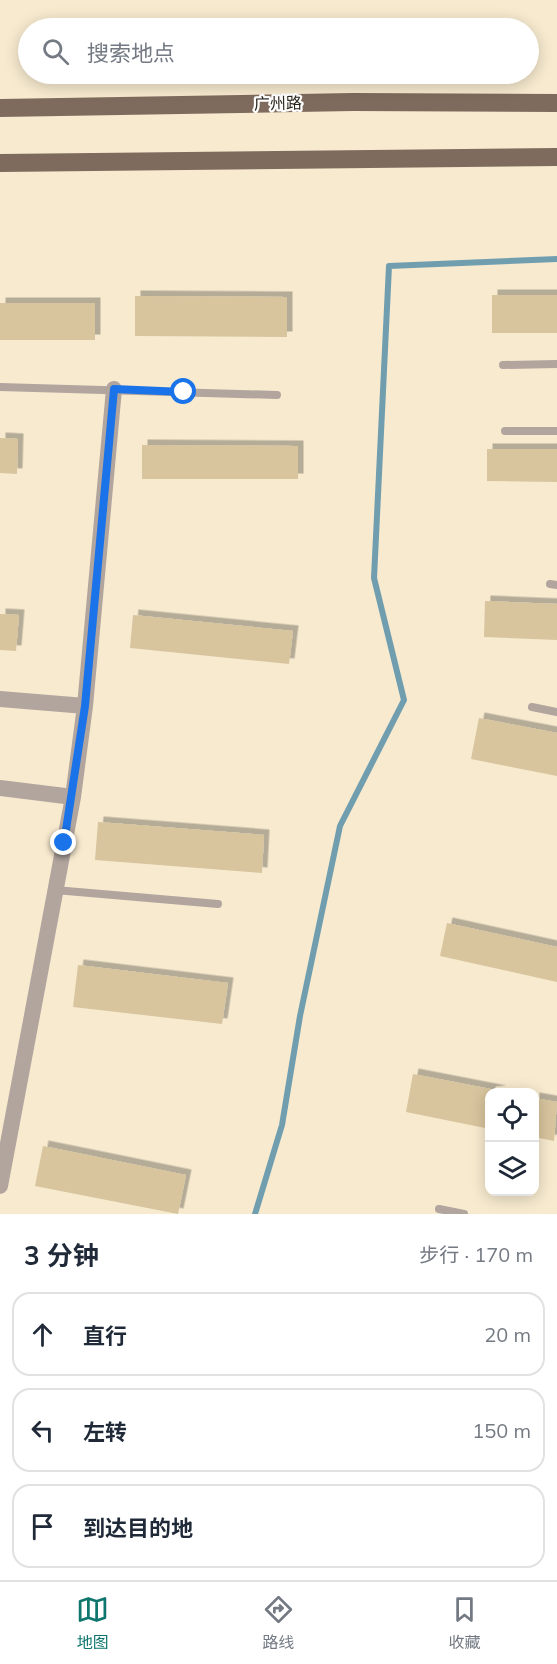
<!DOCTYPE html>
<html lang="zh">
<meta charset="utf-8">
<style>
body{margin:0;font-family:Mulish,"Noto Sans SC",sans-serif;background:#f6f6f7;color:#1f2937}
.controls{position:absolute;right:18px;bottom:18px;display:grid;overflow:hidden;border-radius:12px;box-shadow:0 3px 15px #0003}
.controls button{width:54px;height:54px;display:grid;place-items:center;padding:0;border:0;border-bottom:2px solid #e0e1e3;background:#fff;color:#1f2937;font:30px sans-serif}
.stop{position:absolute;width:18px;height:18px;margin:-14px;border:4px solid #1a73e8;border-radius:50%;background:#fff}
.stop.end{background:#1a73e8;border-color:#fff;box-shadow:0 2px 6px #0008}
.list{margin:0;padding:0;list-style:none}
h2{display:flex;justify-content:space-between;align-items:center;height:78px;margin:0;padding:0 24px;font-size:26px}
h2 small{font-size:20px;font-weight:400;color:#747a83}
.list li{display:grid;grid-template-columns:39px 1fr auto;gap:18px;align-items:center;box-sizing:border-box;height:84px;margin:0 12px 12px;padding:0 12px;border:2px solid #e0e1e3;border-radius:18px}
.list b{display:block;font-size:22px;white-space:nowrap}
.list em{font-size:20px;font-style:normal;color:#747a83}
.icon{flex:none;width:33px;height:33px;fill:none;stroke:currentColor;stroke-width:2;stroke-linecap:round;stroke-linejoin:round}
.map{position:relative;flex:none;width:557px;height:1214px;overflow:hidden}
.search{position:absolute;background:#fff;box-shadow:0 3px 15px #0003;left:18px;right:18px;top:18px;height:66px;display:flex;align-items:center;gap:15px;box-sizing:border-box;padding:0 21px;border-radius:33px;color:#747a83;font-size:22px}
.sheet{height:366px;background:#fff}
nav{display:flex;justify-content:space-around;align-items:center;box-sizing:border-box;height:84px;border-top:2px solid #e0e1e3;background:#fff;font-size:16px;color:#747a83}
nav a{display:grid;justify-items:center;gap:3px}
nav .on{color:#0f766e}
.map>svg:first-child{display:block}
.lines{fill:none;stroke-linecap:round;stroke-linejoin:round}
.stream{stroke:#709eaf;stroke-width:6}
.building{fill:#d8c59e;filter:url(#shadow)}
.lane{stroke:#b1a59e;stroke-width:8}
.street{stroke:#b1a59e;stroke-width:16}
.primary{stroke:#7f6b5e;stroke-width:18}
.route{stroke:#1a73e8;stroke-width:8}
.labels{text-anchor:middle;dominant-baseline:central;stroke-width:4.5;stroke-linejoin:round;paint-order:stroke}
.street-label{font-size:16px;fill:#2a251b;stroke:#fff}
</style>
<div class="map">
<svg width="557" height="1214" viewBox="0 0 557 1214">
<defs>
<filter id="shadow"><feDropShadow dx="5.5" dy="-5.5" stdDeviation="0" flood-color="#0004"/></filter>
</defs>
<rect width="100%" height="100%" fill="#f7eacf"/>
<g class="lines">
<path class="stream" d="M255,1214L282,1125L300,1016L340,826L404,700L374,578L389,266L557,259"/>
</g>
<path class="building" d="M492,295H557V333H492Z
M135,296L287,297V337L135,336Z
M0,303H95V340H0Z
M0,438L18,439L17,474L0,473Z
M142,445L298,446V479H142Z
M487,449H557V482L487,481Z
M485,601L557,604V640L484,637Z
M0,614L19,615L16,651L0,650Z
M133,615L293,631L289,664L130,648Z
M479,718L557,733V776L471,759Z
M98,822L264,835L262,873L95,860Z
M447,923L557,947V982L440,956Z
M78,965L228,983L222,1024L73,1007Z
M413,1074L501,1091L490,1092V1129L406,1112Z
M534,1098L557,1102L554,1141L534,1137Z
M43,1146L186,1175L178,1214L35,1186Z"/>
<g class="lines">
<path class="lane" d="M503,365L557,364
M0,387L277,395
M505,431H557
M550,584L557,585
M532,707L557,712
M55,890L218,904
M439,1209L464,1214"/>
<path class="street" d="M0,699L85,706
M0,788L73,797
M0,1186L73,797L85,706L114,389"/>
<path class="primary" d="M0,108L353,102L557,103
M0,163L557,157"/>
</g>
<g class="lines">
<path class="route" d="M64,843L85,706L114,389L184,392"/>
</g>
<g class="labels">
<g class="street-label">
<text transform="translate(278 103) rotate(-1)">广州路</text>
</g>
</g>
</svg>
<div class="controls">
<button><svg class="icon" aria-label="locate" viewBox="0 0 24 24"><circle cx="12" cy="12" r="6"/><path d="M12 2v4M12 18v4M2 12h4M18 12h4"/></svg></button>
<button><svg class="icon" aria-label="layers" viewBox="0 0 24 24"><path d="M12 4l9 5-9 5-9-5zM3 14l9 5 9-5"/></svg></button>
</div>
<div class="stop" style="left:184px;top:392px"></div>
<div class="stop end" style="left:64px;top:843px"></div>
<div class="search"><svg class="icon" aria-label="search" viewBox="0 0 24 24"><circle cx="10" cy="10" r="6"/><path d="M15 15l6 6"/></svg>搜索地点</div>
</div>
<section class="sheet">
<h2>3 分钟<small>步行 · 170 m</small></h2>
<ul class="list">
<li><svg class="icon" aria-label="ahead" viewBox="0 0 24 24"><path d="M12 20V5M6 11l6-6 6 6"/></svg><div><b>直行</b></div><em>20 m</em></li>
<li><svg class="icon" aria-label="left" viewBox="0 0 24 24"><path d="M17 20v-9H6M10 6l-5 5 5 5"/></svg><div><b>左转</b></div><em>150 m</em></li>
<li><svg class="icon" aria-label="arrive" viewBox="0 0 24 24"><path d="M6 21V4h12l-3 4 3 4H6"/></svg><div><b>到达目的地</b></div></li>
</ul>
</section>
<nav>
<a class="on"><svg class="icon" aria-label="map" viewBox="0 0 24 24"><path d="M3 6l6-2 6 2 6-2v14l-6 2-6-2-6 2zM9 4v14M15 6v14"/></svg>地图</a>
<a><svg class="icon" aria-label="directions" viewBox="0 0 24 24"><path d="M12 3l9 9-9 9-9-9zM9 14v-3h6M13 9l2 2-2 2"/></svg>路线</a>
<a><svg class="icon" aria-label="saved" viewBox="0 0 24 24"><path d="M7 4h10v16l-5-4-5 4z"/></svg>收藏</a>
</nav>
